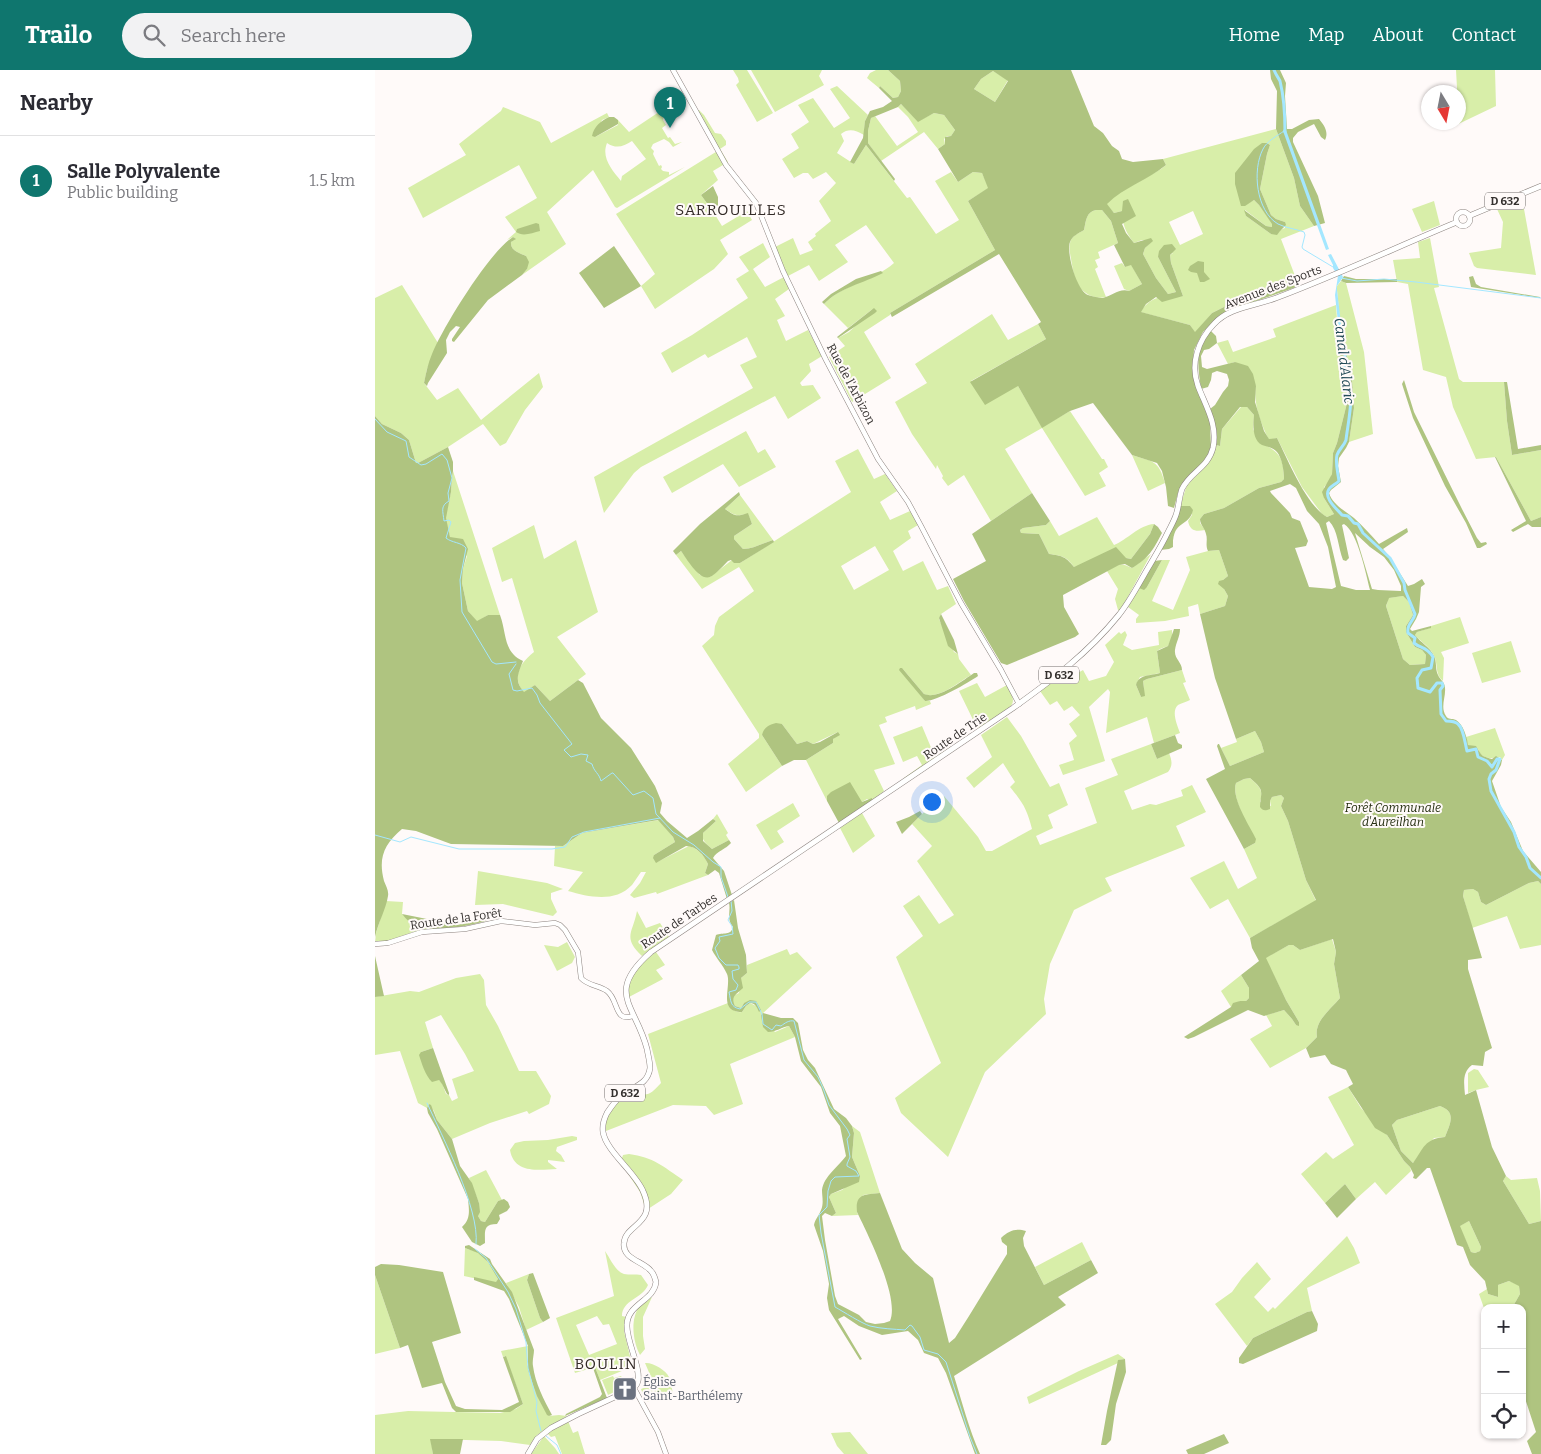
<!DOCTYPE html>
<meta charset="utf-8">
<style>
body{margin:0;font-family:Bitter,serif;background:#f2f2f3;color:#2b2b33}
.controls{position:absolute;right:15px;bottom:15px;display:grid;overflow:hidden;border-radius:10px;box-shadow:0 1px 4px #0004}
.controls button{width:45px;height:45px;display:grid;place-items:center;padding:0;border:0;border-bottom:1px solid #e1e1e2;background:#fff;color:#2b2b33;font:25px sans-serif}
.compass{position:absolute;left:1046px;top:15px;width:45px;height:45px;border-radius:50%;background:#fff;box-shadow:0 1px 4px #0004;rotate:170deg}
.you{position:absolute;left:556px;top:731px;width:18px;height:18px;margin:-12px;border:4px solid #fff;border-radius:50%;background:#1a73e8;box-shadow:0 0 0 8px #1a73e833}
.badge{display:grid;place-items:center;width:32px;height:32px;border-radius:50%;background:#0f766e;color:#fff;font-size:16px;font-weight:700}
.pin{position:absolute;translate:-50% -41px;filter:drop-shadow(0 1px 2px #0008)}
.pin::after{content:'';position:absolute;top:26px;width:18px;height:15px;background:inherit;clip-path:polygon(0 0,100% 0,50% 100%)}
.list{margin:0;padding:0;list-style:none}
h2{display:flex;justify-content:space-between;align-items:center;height:65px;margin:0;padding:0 20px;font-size:21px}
h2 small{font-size:16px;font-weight:400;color:#7c7c81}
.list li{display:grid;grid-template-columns:32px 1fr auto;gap:15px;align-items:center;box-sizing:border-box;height:90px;padding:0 20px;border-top:1px solid #e1e1e2}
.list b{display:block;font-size:19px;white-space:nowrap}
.list p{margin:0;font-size:16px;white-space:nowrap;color:#7c7c81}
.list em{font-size:16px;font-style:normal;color:#7c7c81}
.icon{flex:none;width:28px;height:28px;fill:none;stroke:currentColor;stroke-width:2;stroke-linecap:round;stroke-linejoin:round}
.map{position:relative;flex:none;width:1166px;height:1384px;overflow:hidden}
header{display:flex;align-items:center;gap:30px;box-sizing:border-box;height:70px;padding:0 25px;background:#0f766e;color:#fff}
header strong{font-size:24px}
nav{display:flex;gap:28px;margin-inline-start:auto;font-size:18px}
.search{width:350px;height:45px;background:#f2f2f3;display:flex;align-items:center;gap:12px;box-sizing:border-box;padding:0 18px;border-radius:28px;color:#7c7c81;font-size:19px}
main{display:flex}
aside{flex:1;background:#fff}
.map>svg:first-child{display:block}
.green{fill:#d8eea9;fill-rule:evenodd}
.forest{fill:#afc480;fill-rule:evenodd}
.water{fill:#a4e7ff}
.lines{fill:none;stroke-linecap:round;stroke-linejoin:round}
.stream{stroke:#a4e7ff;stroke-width:1}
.canal{stroke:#a4e7ff;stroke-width:3}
.secondary-casing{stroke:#8c837f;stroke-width:5.5}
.primary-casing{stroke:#8c837f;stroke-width:6}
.secondary{stroke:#fff;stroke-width:4.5}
.primary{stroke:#fff;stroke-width:5}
.labels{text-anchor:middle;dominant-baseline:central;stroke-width:4;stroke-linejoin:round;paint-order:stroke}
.shield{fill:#fffaf9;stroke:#716d6b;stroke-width:1}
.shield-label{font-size:11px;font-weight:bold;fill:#34302e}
.street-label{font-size:12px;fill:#34302e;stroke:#fffaf9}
.park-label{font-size:12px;font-style:italic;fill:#252e10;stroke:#fffaf9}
.worship-label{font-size:12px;fill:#5b616d;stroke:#fffaf9;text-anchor:start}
.water-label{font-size:14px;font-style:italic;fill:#234b58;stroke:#fffaf9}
.quarter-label{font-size:15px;letter-spacing:1px;fill:#322a27;stroke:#fffaf9}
</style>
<header>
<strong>Trailo</strong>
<div class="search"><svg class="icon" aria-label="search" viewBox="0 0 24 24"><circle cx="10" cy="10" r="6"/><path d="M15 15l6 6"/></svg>Search here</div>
<nav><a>Home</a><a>Map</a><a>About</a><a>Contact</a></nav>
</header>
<main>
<aside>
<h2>Nearby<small></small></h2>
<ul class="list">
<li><span class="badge">1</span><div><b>Salle Polyvalente</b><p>Public building</p></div><em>1.5 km</em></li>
</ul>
</aside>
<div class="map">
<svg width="1166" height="1384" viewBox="0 0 1166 1384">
<rect width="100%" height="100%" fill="#fffaf9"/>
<path class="green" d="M358,0H372L398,43L382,52L361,15L364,12L363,8Z
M376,0H447L444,6L449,15L400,42Z
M501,0H513L525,11L526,21L523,27L518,28L505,16L504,18L492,8L495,3Z
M1081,0H1120L1121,36L1075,58L1071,55V53L1084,52V22H1081L1082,18Z
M618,1L633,10L620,32L599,19L606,9Z
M462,16L493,45L490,51L489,65C480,60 474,58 466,64L469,71L462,83L479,94L491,75L532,128L535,127L561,164L584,150L560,111L576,102L583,112L598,102L607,103L614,118L593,131L620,180L515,243V245L489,262L516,308L477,332L454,287L470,276L463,268L474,262L499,238L473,258L449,234C468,214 499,211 519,193L491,155L460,175L473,192L444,211L434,195L413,206L400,177L418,168L425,185L438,180L433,172L441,166L440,164L456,151L444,131L461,113L451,102L438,109L433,103H428L419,108L407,89L424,78L416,64L434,52L423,35L438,28L459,58L475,48L455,19Z
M296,34L299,39L289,45L288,50L291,55L287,58L293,68L295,67L300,74L307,72L298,77L294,72L289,69L278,74L276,78L279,81L278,84L284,96L286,95L287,97L286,99L288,101L294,102V105L310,97L242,138L240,137L218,100L172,142L191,174L147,205L152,199L151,186C145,183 135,181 136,172L140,169L138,167L132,170L141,162L130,147L162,128L144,95L48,148L33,118L91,85L84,74L126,41L128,37L165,52L176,73L232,43L234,47L227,50L220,67L243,55V50L254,62ZM257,71L271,89L247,106L246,111C237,100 226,88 232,73C241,79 248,77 257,71Z
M526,34L543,51L559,43L569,45L580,60L576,66H572L569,69L570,74L563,79L549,62L506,91L493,73V61L496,48L500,46L522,76L543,62L533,47L523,37Z
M324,40L329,45L340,63L346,64L351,71V75L345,79L353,92L338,101L343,110L326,125L339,143L347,156L372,141L377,150L345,170L353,184L339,199L280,239L266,216L280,204L241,144L344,80L322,41Z
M901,59L919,108L925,136L939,156L906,169L922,211L869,232L849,237L837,243L820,263L815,255L765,242C778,224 788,227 808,226L796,193L795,185L798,183L783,187L801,222L793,224L781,208L768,184L770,178L777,171L767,170L759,173C751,163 747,154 747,141L739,143L731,134L742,124L786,99L791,95L788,89ZM892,73L895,75L892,84L885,119L896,145L901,149L910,152V158L896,164L871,146L870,140L891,156L897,157L898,154L884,135L879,130L873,133ZM818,141L828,164L805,175L794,152Z
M1147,128L1161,205L1102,198L1099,196L1094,183L1126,178L1128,152L1122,139Z
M1059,131L1065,155L1047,162L1037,139Z
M721,140H727L736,151L743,173L723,182L725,188L720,190L723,197L720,199L731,227C727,228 725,228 720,227C701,222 699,206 696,189C695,184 694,178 695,173C696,166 704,163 709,160C711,151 711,142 721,140Z
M1055,168L1064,217L1059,218L1084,309L1088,312H1129L1132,351L1137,385L1166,380V447L1156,451L1121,387L1101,389L1078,337L1071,307L1048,300L1033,214L1022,212L1018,190L1045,188L1043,172Z
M388,173L395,187L378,199L390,217L409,207L414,219L400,229L410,246L402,250L411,271L433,260L447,286L434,294L436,301L425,313L427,316L438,315L446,328L413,349L400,326L266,397L259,403L229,443L219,407L378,318L365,295L382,287L372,267L333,288L330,284L297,303L286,283L317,265L373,228L361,209L374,201L364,187Z
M747,193L750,197L756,194L767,214L754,221L749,219L739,196Z
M966,211L971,213L989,282L998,364L974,372L979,338L977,310L972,298V287L966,261L962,220V216Z
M27,215L63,273L52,299L49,313L62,330L83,318L106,350L164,303L168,317L150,340L131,373L125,376L108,354L73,377L43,393H41L34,370L26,363L7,354L0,346V228Z
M961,235L962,249L960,251L964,290L972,314V333L962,373L958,383L957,404L954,412L949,417V428L959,444L952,447L947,444L927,417L902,368L894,370C886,354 878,334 881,316L860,292L853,294L842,273L853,270L858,282L901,267L898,259Z
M617,244L633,270L663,254L671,269L596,311L643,316L667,357L695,341L727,389H729L733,397L724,403L731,416L710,426L667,358L630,379L657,423L616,451L589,405L573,416L567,408L568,406L562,395L561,399L537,364L520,332L552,313L540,294Z
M866,337H872L879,345L878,359L884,372C903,381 909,386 909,409L906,412L884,418L849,438L829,444L825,449V453L830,460C821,462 815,461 813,451L817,445L815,436H805L812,415L832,395L837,386L841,375L845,376L847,359Z
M371,361L383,383L390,379L401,397L364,417L348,394L297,423L288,407Z
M483,379L499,409L510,404L522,421L505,432L515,450L535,441L543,455L533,461L536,468L518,481L528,501L548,491L562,520L573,516L581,534L566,544L564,549L579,582L583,584L584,589L596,605C584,612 563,630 549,624L527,598L550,631H555L556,634L541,640L540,636L510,647L512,652L504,655L520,694L499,700L509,721L497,731L492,729L487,732L452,726V731L431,690L458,673V669L463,662L438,674L432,671L422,674L407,654L387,665L407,696L371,722L353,694L384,668V664L327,576L339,565L340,556L344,547L379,521L364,497L327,519L301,485L306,481L325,505L335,507L357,490L365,493L476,422L460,391ZM500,476L514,500L479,520L466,496Z
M757,385C778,392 783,389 790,413L773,421Z
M78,401L125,545H113L102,552L93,541L87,513L88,499L92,486L75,467L70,448L76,422L77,407Z
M365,425L398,470C388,473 378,479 368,479L359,469V466L377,454L373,444C360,446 361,446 350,439Z
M722,447L739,475C752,470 764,455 779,454L775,464L756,489L751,488L699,497C691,486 687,486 674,484L664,464L646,463L645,460L648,458L671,455L675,451L684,466Z
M159,455L169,489L201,470L223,542L182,567L211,604L175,631L160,615L149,623C136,607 145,593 159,582L137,508L127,512L117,478Z
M844,480L853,506L848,510L849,519L853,526L850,536L825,544L823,534L813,537L814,546L790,551L761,553V549L764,545L753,537L764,518L772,517L787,490H795L777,531L798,540L815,500L811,487L833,481Z
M776,484L749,534L744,541L743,540L740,529L743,519L732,501C744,494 744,492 757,498Z
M1028,526L1034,532L1038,545L1031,556V562L1040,577L1047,580L1051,585L1050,594L1035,595L1028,589L1011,536L1012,534L1013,528Z
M1085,547L1094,573L1066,582L1069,588L1068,611C1060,604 1063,597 1060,588C1057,578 1047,573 1040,565L1042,562L1055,558L1056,556Z
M797,560V568L793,576L785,579L782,581L785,603L765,607L761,615L766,627L769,620L768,611L772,609L807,600L811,612L808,613L815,630C812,632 806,633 803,635C796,641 802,655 805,663L779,673L772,647L731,663L735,622L733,619L714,637L730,691L688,705L684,695L699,690L694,673L702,666L694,654L705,645L697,636L689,641L682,631L675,635L665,621L696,598L701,604L708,600L714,611L731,606L739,592L730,575L744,562L746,564L750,561L752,565L748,575L757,580L784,575L783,562Z
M1136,571L1146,602L1107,613L1097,583Z
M602,613L610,627L632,615C636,624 642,631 634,638L603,660L584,621Z
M632,647L646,666L675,717L684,713L693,735L673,745L678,758L661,766L665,775L722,753L710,718L743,705L736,689L776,674L782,689L794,683C797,691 798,695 793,702L749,721L757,740L775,734L781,735L808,726L806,720L817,715L831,742L801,756L810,776L730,808L737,821L699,840L675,894L669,929L671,944L610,1002L573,1087L526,1043L520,1028L566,993L521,887L548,866L528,836L544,825L564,854L579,845L542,791L557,776L537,754L547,744L569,726L603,767L611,781H617L657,759C652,739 648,733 635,717L640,712L628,693L599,718L591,708L617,687L606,665Z
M547,656L560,687L575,677L576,679L530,710L529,708L547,695L542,686L528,692L518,667Z
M1120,658L1130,685L1127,690L1125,687C1115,689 1106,689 1103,679L1093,675L1091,667Z
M880,661L886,672L889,682L855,696L846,678L862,672L861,669Z
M875,708C884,716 889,720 885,732L896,736L895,731L897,727L906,725L909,728L906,736L913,751L931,810L941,831L875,868L853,829L835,839L815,808L849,791L863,819L882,808L869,779L880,773C874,758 856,727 861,713L869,709Z
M418,733L425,746L402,761L409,772L396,780L381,755Z
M487,743L500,766L478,783L465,758Z
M342,744L353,763L351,765L354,770L337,779C332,774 326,771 328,763L341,751L338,749Z
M284,750L298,767L300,772L279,785L282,792L314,776C323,779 329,785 333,794L330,803L333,805L282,824L281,822L259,828L255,825L265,813L271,802H266C263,806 260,811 257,815C240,833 214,827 193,821L208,802L179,796L180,776H188L207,763Z
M103,801L172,813L188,819L176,823V829L182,842L178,846L128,834L100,835Z
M1163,811L1166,814V875L1145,879L1132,846L1097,858L1088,826L1089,820L1098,819L1103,822L1106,832L1111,835L1154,813Z
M11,831L28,832L27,844L43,857L66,858L38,862L18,870L0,873L1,863Z
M262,841L271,858L285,853L294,867L267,886C247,867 258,863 262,841Z
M957,869L961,882L959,894L965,928C956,939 939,951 942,967L931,978L895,998L875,969L897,956L891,945L909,940L917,949L921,955L924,952L911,930L890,888L914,875H918L925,880Z
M192,872L200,887L197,893L182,901L169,875L183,877Z
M412,879L415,885L422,882L437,898L386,945L400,962L414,956L420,967L355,994L368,1034L339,1045L331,1036L298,1035L231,1061C228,1043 244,1029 258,1021C272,1028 276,1024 286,1013L273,964L353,933C356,938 360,943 367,942L371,936L375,933L381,936V931L369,933L366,938L360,936L357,931L358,926L364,923L366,908L372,903V895Z
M281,882L290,895L281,900L288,909L254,927C250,908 267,892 281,882Z
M105,904L109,910L111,935L123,956L144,1001H161L176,1026L174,1034L154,1044L152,1041L115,1053L77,1069L62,1050L59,1041L54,1034L52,1038L43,1033L25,981L0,985V927L35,921L44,922L81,908ZM66,945L90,984L99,1001L77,1009L83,1028L77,1031L74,1025L71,1024L67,1013L64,1010L46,982L58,978L50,952Z
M866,905L874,918V928L871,931H865L856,937L846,921Z
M1099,999L1103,1000L1114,1017L1101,1020L1093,1023V1003Z
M973,1017L986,1038L1012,1065L1029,1091L1035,1097L1036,1101L1011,1125L1000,1112L981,1129L970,1114L950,1133L926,1104L951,1082L958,1089L979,1075L953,1027Z
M1065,1036C1082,1042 1075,1054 1070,1067L1059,1068L1038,1093L1026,1081L1017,1055L1022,1050Z
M477,1056L485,1062L505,1123L488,1125L482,1142L483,1145L457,1146L461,1143L454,1127L456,1124L467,1120L485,1106L477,1087L479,1063Z
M197,1066L202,1067V1070L182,1077L181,1081L186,1085L190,1092L173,1090V1092L182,1099C164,1100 139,1104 135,1080L140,1073L149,1071L173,1070Z
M254,1084C278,1087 289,1097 308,1110L296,1124L273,1139L269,1134L265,1122L248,1096L247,1088L248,1085Z
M111,1100L127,1130L123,1131L110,1152L106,1151L103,1146L104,1133L94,1108Z
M1131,1106L1136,1110L1162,1108L1165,1121L1166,1151L1154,1154L1128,1111Z
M1094,1151L1106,1177L1105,1181L1100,1183L1096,1182L1084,1156Z
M972,1166L979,1178L985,1193L932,1218L937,1241L932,1242L878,1268L872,1276L840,1234L857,1222L867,1208L882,1192L896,1209L879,1227L893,1242L898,1237L900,1239Z
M707,1172L716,1190L669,1215L660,1197Z
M90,1178C94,1180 98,1180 102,1182C111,1188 119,1199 123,1209L121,1213L89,1206Z
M230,1181C235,1188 240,1201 249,1204C254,1205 261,1204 266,1205L273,1215C267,1229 247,1230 247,1246L251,1247L249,1261L257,1295L254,1298L225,1310L220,1297L200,1303L181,1248L239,1226ZM222,1246L228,1255L234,1254L242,1274L214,1285L201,1255Z
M154,1204L152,1210L165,1248L168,1252L151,1260L144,1237L131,1213Z
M0,1205L25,1278L0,1284Z
M1134,1211L1144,1215L1145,1224L1137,1238H1110V1241L1104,1224L1112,1219L1113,1224L1123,1227V1215Z
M277,1227L268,1247V1266L270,1279L265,1285C258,1272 255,1250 264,1237C266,1233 272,1230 277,1227Z
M153,1276L152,1294L174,1346L184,1345L192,1346L162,1365L155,1375L126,1371L56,1369L58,1384H0V1345L33,1341L125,1343L141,1339L148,1334L130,1286L128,1287L126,1281Z
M743,1284L750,1289L744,1290L743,1293L654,1334L652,1327L704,1301Z
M270,1293C277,1292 291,1300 294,1307C296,1312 297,1319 298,1324L271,1332L266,1319L279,1314Z
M238,1306L239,1308L246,1306L252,1316L233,1325L227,1310Z
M193,1351L198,1363L203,1361L210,1384H187L180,1366L176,1367L172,1363Z
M475,1362L493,1384H469L462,1376L456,1363Z
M169,1366L180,1378L184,1384H156Z"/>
<path class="forest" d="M513,0H696L719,56L728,63L737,76L744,81L747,89L758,92L788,89L791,95C773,110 749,117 732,134L739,143L747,141L748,131L753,129L761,146L747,154L751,163L759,173L776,168L778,171L770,178L768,184L781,208L793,224L801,222L783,187L784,181L789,175L797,174L801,179L795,185L796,193L808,226L787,232L781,227L771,234L766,242L815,255L820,262L837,243L849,237L869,232L922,211L924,216L853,241L841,249L828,262L819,280L818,295L835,353L836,377L833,386L803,423L799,438L793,436L791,417L787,401L782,393L757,385L718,333L695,341L667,358L643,316L610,335L595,312L671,269L663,254L666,252L624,184L517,247L515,243L620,180L593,131L613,118L607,103L598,102L583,112L563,79L570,74V67L576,66L580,60L569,45L559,43L543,52L526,34L523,37L496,48L493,61V73L520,109L519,111L491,75L479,94L475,92L488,68L490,51L495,41L508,37L517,31L504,18L505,16L518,28L523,27L526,21L525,11ZM618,1L633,11L620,32L599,19L606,9ZM721,140H727L736,151L743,173L739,175L750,197L756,195L767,214L754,221C744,218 737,226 728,228C724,228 717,226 713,225C702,221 691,183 695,172C697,166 704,163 709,160C711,151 711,142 721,140Z
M895,0H905L911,13L910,26L912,59H917L934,50L944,49C949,55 954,62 950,70L946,67L939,54L923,62L918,68V72L943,126L950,153L939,156L925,136L919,108L901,59L902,21L896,9Z
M234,47H239L243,50V54L220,67L217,66C219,56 226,51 234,47Z
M887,73H892L895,75L892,84L885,119L896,145L901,149L910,152L911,155L905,161L902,165L896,164L871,146L869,140L891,156L897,157V154L884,135L879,130L870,136H866L860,114V103L879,79Z
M338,116L343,127V141L339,143L326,125Z
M161,153L164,154L165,161C157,163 148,167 141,162L142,159Z
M138,167L141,169L136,172C135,181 145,183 151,186L154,192L152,199L147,205L113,230L79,272L77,271V269L85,257L81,256L75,262L71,270L72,283L53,313L52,316L49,313C51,303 53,293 57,284C68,257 115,181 138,167Z
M239,176L266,216L229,238L204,203Z
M823,191L829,192V202L835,209L829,212H825L822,203L816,202L813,200L815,196Z
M506,201L508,203C489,213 464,218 449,234L447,232L456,224L481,209Z
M969,206L981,209H1022V212L971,213L966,211Z
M1098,206L1101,214L1106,217L1165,227V228L1096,217L1094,207Z
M499,238L502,241L500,243L463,268L462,267Z
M962,249L965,270H968L972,287V298L977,310L979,338L974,372L971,378L964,388L963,396L966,412L956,420L954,423C958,435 970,441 979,448C988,456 996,465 1004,474L1032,458L1033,462L1008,479L1014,486L1033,516L1039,514L1047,509L1050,514L1046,517L1044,542L1041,549L1035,559L1037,561L1056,556V558L1042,562L1040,565C1046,573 1055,577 1059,586C1062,592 1060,599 1063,605C1065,610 1070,612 1070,618C1071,627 1065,637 1071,646C1073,650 1077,648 1081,650C1088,654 1092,667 1093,675L1101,676C1107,686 1106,686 1117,689L1121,686L1127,690L1126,695L1117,711L1126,737L1136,752L1148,781L1166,802V814L1163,811L1154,813L1111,835L1106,832L1103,822L1098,819L1089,820L1088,826L1107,888L1093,890V899L1117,978L1110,982L1108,996L1097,995C1087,1002 1089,1014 1090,1025L1101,1020L1117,1077L1131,1106L1128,1111L1154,1154L1166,1151V1384H1157L1152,1371L1161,1362L1147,1319V1238H1137L1145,1224L1144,1216L1134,1211L1123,1215V1227L1113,1224L1110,1211L1095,1195L1088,1177L1082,1175L1055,1098H1052L1041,1109L1038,1108L1039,1105L1035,1097L1029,1091L1012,1065L1000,1058L973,1017L978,1014L971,1000L956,994L950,985L935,988L931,978L942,967C939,951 956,939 965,928L959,894L961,882L958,869L925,880L918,875H914L891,888L911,930L924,952V956L921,955L917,949L909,940L889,946L873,940L819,967L813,969L809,967L856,937L858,933L865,931H871L874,928V918L866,905L884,891L877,878L875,868L941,830L931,810L913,751L906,736L909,728L906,725L897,727L895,731V739C890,741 888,741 885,737C886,720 890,721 875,708L869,709L861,713C856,728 874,755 881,769L880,773L869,779L831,709L850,699L842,676L843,674H844L855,696L889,682L886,672L880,661L861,669L840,608L825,544L850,536L853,526L849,519L843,514L844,511L848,510L853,506L844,480L833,481C830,475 833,470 831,464C830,458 825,455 825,449L829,444L849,438L884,418L906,412L909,409C909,401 907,388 902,382C898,377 892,377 887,375C877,370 878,354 879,345L872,337H865L847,359L845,376L841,375L840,358L835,339L840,335L848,322L853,316L854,310L852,304L842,301L837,303L836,310L833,317L826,319C823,298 819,277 836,261L841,266L842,273L834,279L829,280L826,286L827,297L832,299L860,292L873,296L878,304L881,316L880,332L889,361L894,369L902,368C913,390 931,435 952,447L959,444L949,428L947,422L957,404L958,383L962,373L972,333V314L964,290L960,251ZM915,414L921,418L932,441L944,454L953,477L961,517L957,519L934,517L920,478L931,476L933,471L925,451L917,448L915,443L896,423L895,421ZM954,451C963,460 963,477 968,490L971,491L974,488L967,455L969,454C983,463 991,504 995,520H981L966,516L951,453ZM980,463L995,477L1009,487L1019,500L1026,516V521L1003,520L997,519ZM1028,526L1034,532L1038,545L1031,556V562L1040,577L1047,580L1051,585L1050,594L1035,595L1028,589L1011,536L1014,528ZM1065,1036C1082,1042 1075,1054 1070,1067C1049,1069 1049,1078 1038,1093L1026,1081L1017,1055L1022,1050ZM1094,1151L1106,1177L1105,1181L1100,1183L1096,1182L1085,1156Z
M1029,310L1039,342L1087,439L1102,468L1106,473L1111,472L1112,474L1105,478H1102L1091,453L1070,416L1038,348L1027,314Z
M1129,312H1132L1143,379L1166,375V380L1137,385L1132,351Z
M0,346L7,354L26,363L34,370L41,393H43L73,377L78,392V401L77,407L76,422L71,448L75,467L88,469L93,479L88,499L87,513L93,541L102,551L113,545H125C132,564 128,582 148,591C143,604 139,611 149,622L160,615L175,631L203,610L208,613L226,648L256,678L280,716L287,733L285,743L292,751L312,768L323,761L338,749L341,751L328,763V771L337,779L354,770L356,773C351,779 342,781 338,788L349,801L357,825L352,829L344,803L340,800L333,805L330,803L333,794C329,785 321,776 311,776L281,793L278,788L279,785L300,772L298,767L283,750L207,763L188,776L76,774L41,761L27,759C9,774 3,788 9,811C11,816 14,821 13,826C11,839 3,853 0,867Z
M1120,387H1121L1156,451L1166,447V457H1157L1153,454L1138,462L1136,460L1151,451Z
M364,422L365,425L350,439C360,446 361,447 373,443L377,454L359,466V469L368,479C378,479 388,473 398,470L399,472L365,493H359L356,490L353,491C348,496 341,504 335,507C324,511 312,489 306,481L301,485L298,481L325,454Z
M657,423L675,451L671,455L648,458L645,460L646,463L664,464L674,484C687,486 690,486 699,497L741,477L751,488L756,489L775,464L779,454L783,457L787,463C778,480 774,488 757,498L750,494L744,495L688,525L689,537L704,564L700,567L632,595L626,593L589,531L578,509L611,491L597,464Z
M805,436H815L818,440C814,458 797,449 798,477L794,479L785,480Z
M787,490L772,517L769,520L764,518L779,491Z
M566,544L579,570L583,584L573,576L564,548Z
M799,559H805C805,567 801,572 800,580C799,589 807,592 807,600L772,609L768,611L770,626L766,627L761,615C764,604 775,606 785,603L782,581L793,576Z
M525,598H527L549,624C563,630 587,611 599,603H602L603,606C593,613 560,632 550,631L524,600Z
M401,653L407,654L422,674L432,671L438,674L445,672L463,662L465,665L458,669V673L431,690H419L407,696L387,665C389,657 394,655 401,653Z
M800,665L803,673L807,675V678L782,689L776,674Z
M475,712L487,732L497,728V731L464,753L452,731V726L456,722Z
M545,741L547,744L527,764L521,752L534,747Z
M359,830L363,858L371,885L372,903L366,908L368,918C362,924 355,926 360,936L366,938L369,933L375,930L381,931L386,940L384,942C382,937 380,933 375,933L371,936L367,942C342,942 357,916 352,904C348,895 341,888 337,880L341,865C348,862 356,866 358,857C351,849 356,841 354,833Z
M27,844L82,855L87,854L88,852L112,849V850L108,852C91,856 59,863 42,856C36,854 31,849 27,844Z
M0,886L9,926L0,927Z
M388,943L406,948H418L423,953L428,980L433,990L440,998L459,1039L471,1048L477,1056L479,1063L477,1087L485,1106L484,1112L456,1124L454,1127L461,1143L457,1146L450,1143L447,1146L450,1170L460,1226L463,1234L484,1245L491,1252L500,1254L509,1253L515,1251C525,1228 493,1165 482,1142C480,1123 490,1125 505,1123L527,1179L540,1193L558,1208L574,1273L580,1268L594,1246L632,1184V1176L627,1172L626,1168C634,1161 640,1158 651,1161L648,1168L649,1176L669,1215L716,1190L723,1203L683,1227L691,1235L579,1306C587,1332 594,1359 605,1384H600L571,1303L563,1288L549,1283L543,1270L533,1261L507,1265L484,1256L469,1246L463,1249L487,1289L485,1290L454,1240L452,1228L454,1214L448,1181L439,1155C440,1149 444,1146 446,1140C449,1133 447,1127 447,1120C449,1106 463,1097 471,1086L465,1056L455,1043L446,1017L426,991L420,967L414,956C407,957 401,962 393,962L388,957L386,945Z
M58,978L74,1023V1025L72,1024L67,1014L64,1010L57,1012C50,1005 47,994 44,985L46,982Z
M54,1034L56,1035L62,1050L77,1069L85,1096L97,1113L104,1133L105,1142L103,1146L106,1151L110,1152L123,1131L129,1129L133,1132L135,1137L132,1141L124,1145L125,1149L122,1154C108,1154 110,1161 110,1173L105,1176L97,1172L87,1157C96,1149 94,1140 93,1129L62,1059L53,1043L52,1038Z
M970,1114L981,1129L962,1148L950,1133Z
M94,1175L115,1189L117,1194L137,1222L159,1280C159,1285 157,1291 158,1296C160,1313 169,1330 177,1345L174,1346L172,1345L162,1326L153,1300V1276L134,1229L129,1221L99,1210V1207L121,1212L123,1209L113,1192L103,1183L90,1178V1176Z
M6,1194L24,1195L68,1202L86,1263L57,1272L70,1312L81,1336L90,1339L127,1340L144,1332L128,1287L131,1286L148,1334L135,1342H81L77,1338L67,1313L47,1318L33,1275L25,1278L0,1205V1197Z
M158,1203L175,1248L168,1252L165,1248L152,1210L154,1204Z
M937,1241L943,1254L942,1261L868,1294L864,1293V1288L878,1268L932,1242Z
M750,1289L751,1302L741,1334L736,1370L731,1375H726L732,1341L743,1290Z
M220,1297L232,1328L190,1346L191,1344L225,1327L227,1324L218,1298Z
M849,1364L854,1373L829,1384H813L811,1380Z
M55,1369H88L85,1384H58Z"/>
<path class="water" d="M909,59L911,60L954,179L951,180L908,61Z
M956,184L968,207L962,216V220L968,270L965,271L960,225L963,206L958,198V195L953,185Z"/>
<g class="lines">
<path class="stream" d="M909,61C902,66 892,71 888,79C877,100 881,141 903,154C911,158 921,159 929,162L930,165L927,177L928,179L958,197
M966,208L982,211L1009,209L1041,212L1166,228
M0,349L12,362L31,371L34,387L46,395L51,394L67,384L72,390L77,408L73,423L74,431C65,436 68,441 69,451L74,450L76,452L71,468C77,473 86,472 91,478L85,510L87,542L117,592L121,594L141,592
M141,594L134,604L138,620L142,621L157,618L162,625L165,633L197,674L189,680L196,687L206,684L213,685L211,691L217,694C219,702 224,703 226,711L237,703H238L258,725L269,721L278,728L281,744L298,762L319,775L338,792L346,797V807L353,827
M0,765L25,772L36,767L84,779H177L190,777L197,767L209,762L285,748
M356,830L357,841L353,850L357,856L358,864L344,867L345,871L340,878L344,888L351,895H363L364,897V899L357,901L358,909L363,915L361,920L354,922C356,931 355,937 365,939L374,932H381L387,944L388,954L397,960L401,955L406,956C410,953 414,950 419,951L429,990L443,1007L448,1018L454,1035L472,1059L475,1065L472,1069L475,1087L472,1094V1096L481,1101L484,1106L460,1107L456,1111L453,1121L452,1137L444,1145L446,1163L460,1237C469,1242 486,1253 495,1256C507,1259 519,1259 530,1260L535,1255L537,1256L545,1267L549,1280L563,1284L571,1292L595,1367L602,1384
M52,1033C67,1066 105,1139 101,1174
M100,1179L111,1188L133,1222L141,1239L151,1272L153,1298L162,1332L161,1341L166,1361
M171,1366L182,1375L186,1384"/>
<path class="canal" d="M899,0C901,5 903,7 905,11C909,27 910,46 910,62
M966,268L970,285L969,300C982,317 973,351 971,370C969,376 964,379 962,385C960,393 963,403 964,411C961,414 956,416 954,419C948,428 962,439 967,445L973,446L979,453L983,454L988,463L1015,488L1029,513L1030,520L1040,544C1039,551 1031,554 1033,563L1040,568L1039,573C1046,579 1051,576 1058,587L1056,598L1047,600L1042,608L1043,618L1055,622L1062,613H1067L1068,616L1065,620L1066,644L1071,651C1075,651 1080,651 1083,654C1089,659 1090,674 1092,681L1101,679L1103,687L1112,691L1117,697L1122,689H1125L1121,700L1116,704L1114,709L1116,721L1139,762L1144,777L1151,787L1155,798L1166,808"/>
<defs>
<path id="secondary" d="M298,0L351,95L381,133L408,201L451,290L503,389L533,432L546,456L586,533L626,600L644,634
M0,874L13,873L47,862L90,859L126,851L160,855L180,853L185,855L190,860L203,882L206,908C213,916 224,915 232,921C244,930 239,953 258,946
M259,1318L283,1362L291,1384"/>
<path id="primary" d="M1081 149a7 7 0 1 1 14 0a7 7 0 1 1-14 0Z
M1094,146L1166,116
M153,1384L162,1369L176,1358L203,1344L255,1320C259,1318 262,1316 263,1311C266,1298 251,1270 252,1255C252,1234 279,1231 281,1212C280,1208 279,1204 276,1201C268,1191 247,1189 249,1173C250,1154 283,1154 268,1121C260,1102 231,1081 228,1062C227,1055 229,1049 232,1043C236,1037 240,1031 246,1026C257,1017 273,1015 275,998C275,992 273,985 272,979C261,935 229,923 276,882L638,638C676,611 713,583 743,546C753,534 761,519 769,505C777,491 786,477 793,462C796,456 799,451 801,445C804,437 804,427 807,419C815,402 833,398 838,378C843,355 831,337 823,316C815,294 823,270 839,254C854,237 880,236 901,228C962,205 1022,177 1082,152"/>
</defs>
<use href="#secondary" class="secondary-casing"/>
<use href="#primary" class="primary-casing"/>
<use href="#secondary" class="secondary"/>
<use href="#primary" class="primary"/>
</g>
<defs>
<symbol id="church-square" viewBox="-11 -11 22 22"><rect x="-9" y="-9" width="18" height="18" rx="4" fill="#6b7280" stroke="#fffaf9"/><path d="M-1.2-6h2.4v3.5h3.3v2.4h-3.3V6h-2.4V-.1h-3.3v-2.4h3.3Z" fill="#fff"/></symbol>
</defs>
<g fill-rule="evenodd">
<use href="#church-square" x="236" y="1305" width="28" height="28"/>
</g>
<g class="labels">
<g class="shield">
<rect x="1110" y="122.5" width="40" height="17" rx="4"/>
<rect x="664" y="596.5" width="40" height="17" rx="4"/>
<rect x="230" y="1014.5" width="40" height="17" rx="4"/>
</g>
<g class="shield-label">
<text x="1130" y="131">D 632</text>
<text x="684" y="605">D 632</text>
<text x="250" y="1023">D 632</text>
</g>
<g class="street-label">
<text transform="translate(898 217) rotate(-21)">Avenue des Sports</text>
<text transform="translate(476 314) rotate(62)">Rue de l'Arbizon</text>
<text transform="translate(580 666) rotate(-34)">Route de Trie</text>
<text transform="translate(81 849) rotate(-8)">Route de la Forêt</text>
<text transform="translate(304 851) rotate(-34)">Route de Tarbes</text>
</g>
<g class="park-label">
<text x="1018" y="738">Forêt Communale<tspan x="1018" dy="14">d'Aureilhan</tspan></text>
</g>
<g class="worship-label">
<text x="268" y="1312">Église<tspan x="268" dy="14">Saint-Barthélemy</tspan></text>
</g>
<g class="water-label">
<text transform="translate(969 291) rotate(83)">Canal d'Alaric</text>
</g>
<g class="quarter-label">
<text x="356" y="140">SARROUILLES</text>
<text x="231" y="1294">BOULIN</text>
</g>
</g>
</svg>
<div class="controls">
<button>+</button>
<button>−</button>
<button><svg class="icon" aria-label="locate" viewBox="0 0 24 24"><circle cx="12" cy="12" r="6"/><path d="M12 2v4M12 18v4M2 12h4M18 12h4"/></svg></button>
</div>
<svg class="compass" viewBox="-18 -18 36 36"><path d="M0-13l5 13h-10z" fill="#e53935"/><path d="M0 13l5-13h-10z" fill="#7c7c81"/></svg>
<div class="you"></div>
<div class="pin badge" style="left:295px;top:58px">1</div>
</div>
</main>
